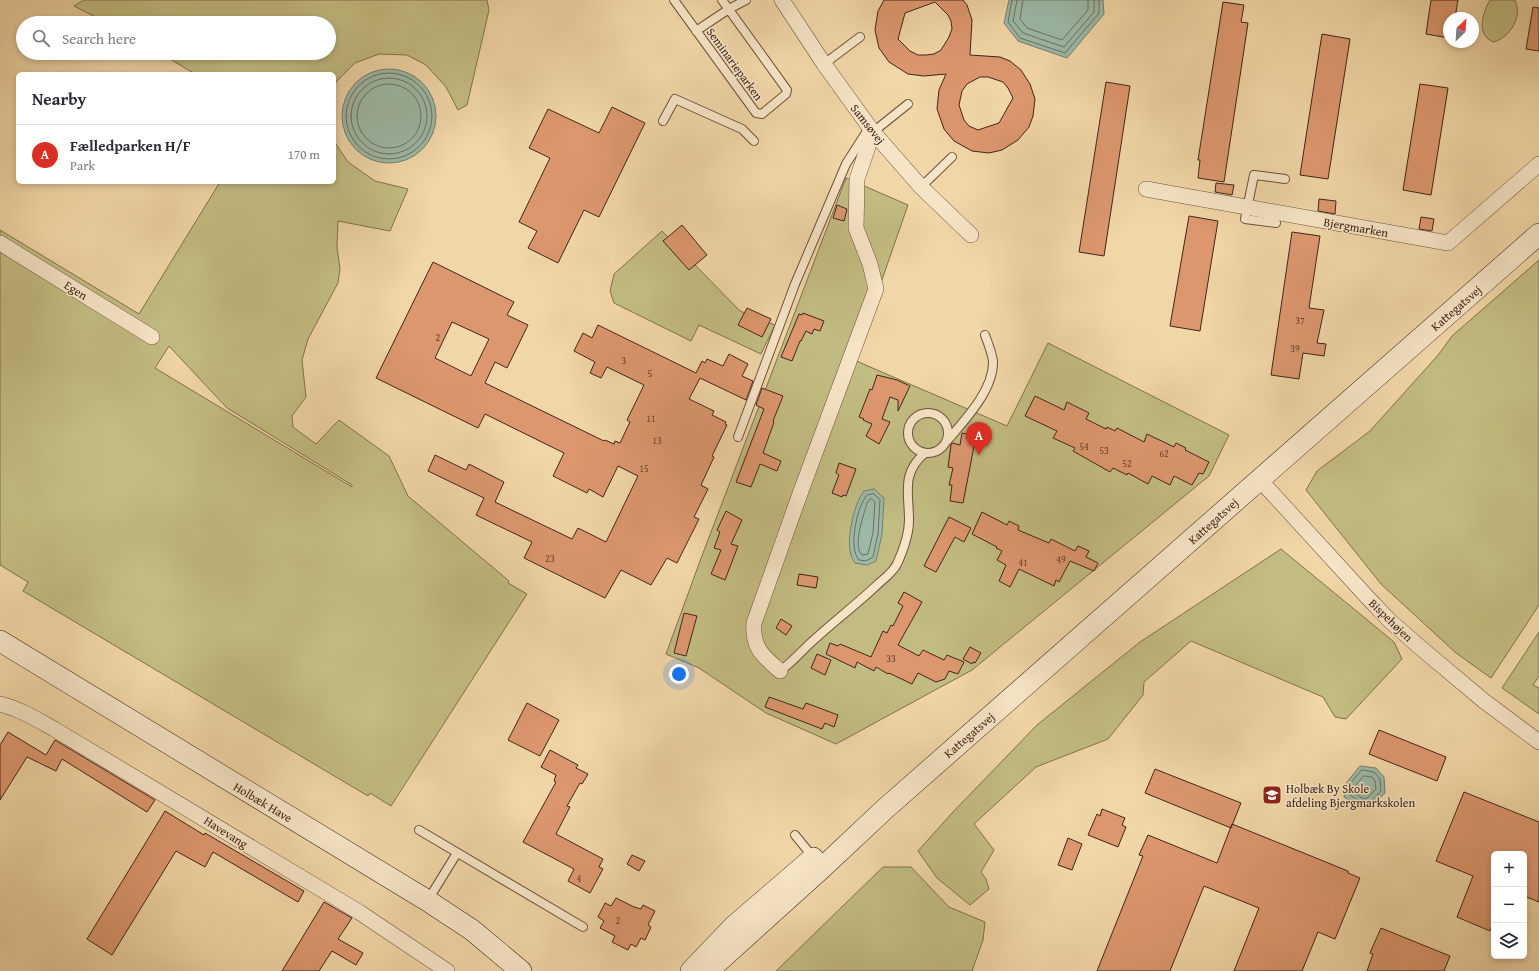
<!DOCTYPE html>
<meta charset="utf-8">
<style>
body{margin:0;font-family:"Gentium Book Plus",serif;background:#f2f2f3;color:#2b2b33}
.controls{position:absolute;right:12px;bottom:12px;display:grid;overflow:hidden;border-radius:6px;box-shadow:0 2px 6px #0003}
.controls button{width:36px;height:36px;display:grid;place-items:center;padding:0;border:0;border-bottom:1px solid #e1e1e2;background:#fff;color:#2b2b33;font:20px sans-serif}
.compass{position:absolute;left:1443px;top:12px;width:36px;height:36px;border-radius:50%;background:#fff;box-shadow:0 2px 6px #0003;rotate:25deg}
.you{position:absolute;left:679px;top:674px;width:14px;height:14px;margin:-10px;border:3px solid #fff;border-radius:50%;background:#1a73e8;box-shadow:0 0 0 6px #1a73e833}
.badge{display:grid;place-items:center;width:26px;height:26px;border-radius:50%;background:#d93025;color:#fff;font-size:13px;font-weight:700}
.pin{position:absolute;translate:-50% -33px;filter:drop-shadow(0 1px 2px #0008)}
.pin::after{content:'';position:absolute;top:21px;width:14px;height:12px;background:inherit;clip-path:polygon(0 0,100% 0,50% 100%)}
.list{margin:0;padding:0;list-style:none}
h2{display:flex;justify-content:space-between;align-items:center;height:52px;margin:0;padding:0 16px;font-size:17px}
h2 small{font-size:13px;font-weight:400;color:#7c7c81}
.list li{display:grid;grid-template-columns:26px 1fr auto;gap:12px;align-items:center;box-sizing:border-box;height:60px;padding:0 16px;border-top:1px solid #e1e1e2}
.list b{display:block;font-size:15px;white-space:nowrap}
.list p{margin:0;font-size:13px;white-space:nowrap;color:#7c7c81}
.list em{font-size:13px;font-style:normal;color:#7c7c81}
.icon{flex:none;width:22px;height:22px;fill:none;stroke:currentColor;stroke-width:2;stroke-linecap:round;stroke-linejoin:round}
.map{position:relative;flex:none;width:1539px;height:971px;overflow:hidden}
.search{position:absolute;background:#fff;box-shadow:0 2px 6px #0003;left:16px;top:16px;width:320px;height:44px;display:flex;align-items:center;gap:10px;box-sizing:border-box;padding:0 14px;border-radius:22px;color:#7c7c81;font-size:15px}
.panel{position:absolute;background:#fff;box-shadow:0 2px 6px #0003;left:16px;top:72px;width:320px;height:112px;border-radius:6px}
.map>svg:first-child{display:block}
.green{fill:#c2bc82;stroke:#82704d;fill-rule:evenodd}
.water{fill:#9bb9a6;stroke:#777e6d}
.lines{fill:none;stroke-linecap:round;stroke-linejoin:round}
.shore{stroke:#6e6f5f;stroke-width:1}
.building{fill:#dd976f;stroke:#422518;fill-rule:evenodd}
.lane-casing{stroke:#6e513c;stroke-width:10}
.street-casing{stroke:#6e513c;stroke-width:16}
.secondary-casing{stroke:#422518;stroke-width:22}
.lane{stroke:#f6e4c6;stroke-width:8}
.street{stroke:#f6e4c6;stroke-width:15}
.secondary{stroke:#f6e4c6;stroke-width:21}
.labels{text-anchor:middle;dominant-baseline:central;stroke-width:3;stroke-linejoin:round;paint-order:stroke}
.number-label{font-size:10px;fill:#69422e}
.street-label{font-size:12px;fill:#422518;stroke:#f6e4c6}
.poi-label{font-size:12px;fill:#422518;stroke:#f6e4c6;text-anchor:start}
</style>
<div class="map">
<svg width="1539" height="971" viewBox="0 0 1539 971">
<rect width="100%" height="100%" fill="#f1d6a7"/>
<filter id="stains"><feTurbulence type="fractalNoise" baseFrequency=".005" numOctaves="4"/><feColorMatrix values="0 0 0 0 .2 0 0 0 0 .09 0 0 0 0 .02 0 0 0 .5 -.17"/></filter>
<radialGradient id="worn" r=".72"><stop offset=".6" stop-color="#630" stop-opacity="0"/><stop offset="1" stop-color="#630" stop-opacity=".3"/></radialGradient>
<path class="green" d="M84,0H487L489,10L467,105L458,110L446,87L426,65L407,55L379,54L355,63L336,82L334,88V74H195L160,53H329V23H107L74,6Z
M1490,0H1515C1523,17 1510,37 1494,42C1475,36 1483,12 1490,0Z
M334,141L348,162L375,181L408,189L390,231L338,221L337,247L340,269L338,283L308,339L302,360L306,397L292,416L293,427L316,444L339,420L389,456L408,496L509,581L508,583L527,594L391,806L370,793L368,796L23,591L28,582L0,565V230L139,314L220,182H334ZM169,346L227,408L352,485V487L155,368Z
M846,178L908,205L854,360L1007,426L1048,343L1229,435L1209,476L972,670L836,744L766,713L699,668L666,654L700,561Z
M662,231L740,311L775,325L761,354L699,325L691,341L614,303L610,291L614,274Z
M1539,260V605L1491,678L1456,653L1381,584L1306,490L1317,471L1370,431L1439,354L1452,336Z
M1281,549L1394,642L1402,659L1346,719L1335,717L1323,697L1191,641L1144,682L1143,695L1108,739L1036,767L974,824L994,850L981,872L986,879L989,889L970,905L937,878L918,851L952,813L1037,725L1140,642Z
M1539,632V676L1533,685L1539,688V714L1502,688Z
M883,867H911L949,907L985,922L983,940L972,971H776Z"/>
<path class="water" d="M1009,0H1103L1104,14L1067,58L1018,41L1004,23Z
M342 116a47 47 0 1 1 94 0a47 47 0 1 1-94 0Z
M874,489L884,498L882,534L876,561L867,565L855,563C854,561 851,558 851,555C846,538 854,504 864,491Z
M1360,766L1376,768L1384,777L1385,793L1371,806L1360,808L1344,797L1347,782Z"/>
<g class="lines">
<path class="shore" d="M1012,0L1008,22L1020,38L1065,53L1099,13V0
M1017,0L1013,21L1023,33L1064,47L1094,12V0
M1023,0L1020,19L1027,28L1062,40L1088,10V0
M346 116a43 43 0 1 1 86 0a43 43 0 1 1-86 0Z
M351 116a38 38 0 1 1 76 0a38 38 0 1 1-76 0Z
M357 116a32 32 0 1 1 64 0a32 32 0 1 1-64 0Z
M874,494L880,500L878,534L873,557L866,561L859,560C848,548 857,506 867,495Z
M872,499L875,502L873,533L868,554L862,555C852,545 864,515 867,503L869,500Z
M1362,770L1374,772L1380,779L1381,791L1370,803L1362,804L1349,794L1351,783Z
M1364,776L1372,777L1375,781L1376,789L1367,798L1363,799L1354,792L1355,786Z"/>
</g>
<path class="building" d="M884,0H963L967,5L972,20L970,55L1000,57L1010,61L1021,70L1030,84L1035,99L1033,116L1029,127L1018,140L1002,150L989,153L972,151L954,141L944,129L937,109L939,90L946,74L924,76L908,74L889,62L879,48L875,30L878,11ZM935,2L948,15L951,21L952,29L949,37L941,50L934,54L926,55H918L910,51L898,39L905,13ZM980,77H988L1003,82L1008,88L1013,98L999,123L978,130L969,126L964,120L959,105L962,91L967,84Z
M1431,0H1458L1455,18H1449V38L1426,34Z
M1223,2L1244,5L1241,22L1248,23L1224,182L1198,178L1200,160H1198Z
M1533,7L1539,8V51L1526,49Z
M1322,34L1350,39L1328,179L1300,175Z
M1106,82L1130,86L1104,256L1079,252Z
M1420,84L1448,88L1431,195L1403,190Z
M612,107L645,123L599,217L584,210L558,263L528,248L537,231L519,222L550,158L529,148L548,109L599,133Z
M1216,183L1234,185L1232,195L1215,192Z
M1319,199L1336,201L1335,214L1318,211Z
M837,205L847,209L844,221L833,218Z
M1189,216L1218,221L1200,331L1170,326Z
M1421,217L1434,219L1432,231L1419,229Z
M682,225L707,255L689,270L663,241Z
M1292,232L1320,236L1309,308L1324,310L1317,343L1326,344L1324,356L1303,353L1299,379L1271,375Z
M433,262L514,302L507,315L528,325L507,368L495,362L485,383L604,441L605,440L614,444L615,441L620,443L630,422L627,420L644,385L607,367L601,378L590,373L595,362L574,351L583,333L592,338L598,325L696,373L702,361L705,363L707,359L723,366L729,354L748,364L742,376L753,381L746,400L700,378L689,399L714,411L712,415L726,422L725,424L727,425L712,456L714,457L701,485L708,489L694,517L699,519L677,563L667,558L651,585L621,570L605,598L524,558L532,542L476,515L484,498L428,471L435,455L466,470L469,464L504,482L495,502L572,539L578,528L606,542L638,476L618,466L603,497L589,489L587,493L553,476L564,453L485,414L478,428L376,378ZM452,322L489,339L471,376L435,358Z
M747,308L771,319L762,337L738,325Z
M803,313L824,321L820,331L814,329L812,334L806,331L801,341H800L792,361L781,357L799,314L802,315Z
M877,375L897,380L910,386L898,411V400L890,397L882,419L890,422L879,444L866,436L872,424L863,420L864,419L859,417L870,389L872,390Z
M762,388L783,396L773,421L774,422L763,453L781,461L777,471L760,464L751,487L736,482L764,409L756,405Z
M1035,396L1064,410L1067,402L1089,413L1086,419L1106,429L1107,427L1115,431L1117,428L1144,442L1147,434L1174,447L1176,443L1186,448L1185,450L1209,462L1203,474L1199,473L1192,485L1174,476L1170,485L1152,476L1148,484L1128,473L1127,475L1113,468L1110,472L1073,451L1075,448L1053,438L1057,431L1025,416Z
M962,433L976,436L963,503L950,501L952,485H949L953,468L948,467L951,445L952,443L960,445Z
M839,463L856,469L846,496L843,495L842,497L832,493L839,475L836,473Z
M726,511L742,520L731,544L738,546L725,580L711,574L721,550L714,548L720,532L717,530Z
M982,512L1007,525L1009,521L1019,526L1018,530L1049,543L1051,539L1075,551L1078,546L1089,551L1086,557L1098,563L1094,571L1070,561L1059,582L1056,580L1054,586L1019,569L1010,587L999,581L1006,565L997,560L1002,551L996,548L997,547L972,534Z
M949,517L971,528L964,542L955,537L936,572L924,566Z
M799,574L818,577L816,588L797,585Z
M904,592L922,602L898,645L919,656L923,650L944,660L947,655L964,662L958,674L949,671L945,679L936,682L918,673L912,684L889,673L888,674L876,667L874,671L857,662L855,668L826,654L830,643L838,646L840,644L871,657L883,631L887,633L891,625L893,626L903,606L898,603Z
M684,613L697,616L686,656L674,653Z
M781,619L792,626L786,635L776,628Z
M970,647L981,653L975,663L973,662L972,664L963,659Z
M817,654L831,660L825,675L811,668Z
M769,697L803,709L806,703L838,715L834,727L825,723L822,729L765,707Z
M527,703L559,720L540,756L508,740Z
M1379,730L1446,757L1437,781L1369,754Z
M8,732L46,755L55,740L155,800L147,812L62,759L56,771L27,757L0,800V745Z
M550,750L578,765L576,768L588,774L582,784L580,783L567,806L570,807L556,834L603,859L599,867L603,869L590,893L568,881L574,869L523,842L556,782L554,781L556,775L541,767Z
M1155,769L1241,803L1231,828L1145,793Z
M1464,792L1539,822V902L1524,896V854H1494V919L1490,931L1457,917L1473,876L1436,861Z
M1102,809L1125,818L1122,825L1126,827L1118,847L1088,835L1097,814L1100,816Z
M165,811L204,835L205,833L304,891L298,902L213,852L205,867L176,851L112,955L87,939Z
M1232,824L1348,871V873L1360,878L1335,939L1318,932L1302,971H1234L1259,908L1204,886L1170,971H1097L1143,856L1139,855L1148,835L1217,863Z
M1068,838L1082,844L1072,870L1058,865Z
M632,855L645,861L639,871L627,864Z
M616,898L634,907L641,909L643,905L655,911L648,925L651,927L645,940L641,938L636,947L631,944L628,950L612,942L615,936L600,928L604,921L598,917L605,903L611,906Z
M324,902L352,918L338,939L363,953L356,965L332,951L319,971H282Z
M1381,928L1450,956L1444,971H1367L1373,954L1370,953Z"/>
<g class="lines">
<defs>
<path id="lane" d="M674,0L756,113L762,114L786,94L787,90L722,0
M696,31L729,9L746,0
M824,64L860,37
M663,121L675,99L742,129L754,141
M873,132L908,104
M921,187L952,157
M1276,223L1245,219L1254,175L1285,179
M908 433a20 20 0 1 1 40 0a20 20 0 1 1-40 0Z
M738,437L795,284L846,164L869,128
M947,441C964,421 994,390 993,361C992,353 988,343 985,335
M780,671C793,662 804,648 816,638C836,620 858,603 878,584C885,578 893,572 897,564C903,551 909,535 909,520C909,493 901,473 925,453
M419,830L583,927
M795,835L813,857
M428,900L457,853"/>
<path id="street" d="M782,0L824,64L873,132L921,187L971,235
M1146,189L1448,243L1539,164
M0,243L152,337
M1260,480L1369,599L1390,621L1422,649L1484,701L1539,742
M780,671C763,656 752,648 754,623L801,491L876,289L870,264L856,228L857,179L873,132
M0,704C20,709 36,719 54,729L359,912L447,971"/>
<path id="secondary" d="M0,641L428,901L472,930L521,971
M691,971L734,926L813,858
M708,971L822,868L886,808L1539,234"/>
</defs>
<use href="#lane" class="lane-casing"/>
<use href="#street" class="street-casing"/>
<use href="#secondary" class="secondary-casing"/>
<use href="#lane" class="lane"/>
<use href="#street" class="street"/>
<use href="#secondary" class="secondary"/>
</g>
<defs>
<symbol id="school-square" viewBox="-11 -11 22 22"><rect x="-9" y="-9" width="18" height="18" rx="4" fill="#8f2418" stroke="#f6e4c6"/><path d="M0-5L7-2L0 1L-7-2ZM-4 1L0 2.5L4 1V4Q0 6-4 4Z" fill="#fff"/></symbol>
</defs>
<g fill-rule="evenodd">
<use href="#school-square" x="1261" y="784" width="22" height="22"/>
</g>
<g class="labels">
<g class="number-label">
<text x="1300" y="320">37</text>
<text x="438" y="337">2</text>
<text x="1295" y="348">39</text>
<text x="624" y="360">3</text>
<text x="650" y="373">5</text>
<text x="651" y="418">11</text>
<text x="657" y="440">13</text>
<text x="1084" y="446">54</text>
<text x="1104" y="450">53</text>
<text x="1164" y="453">62</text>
<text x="1127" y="463">52</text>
<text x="644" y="468">15</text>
<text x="550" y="558">23</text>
<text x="1061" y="559">49</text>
<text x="1023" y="562">41</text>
<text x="891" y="658">33</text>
<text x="579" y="878">4</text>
<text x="618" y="920">2</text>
</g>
<g class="street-label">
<text transform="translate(735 64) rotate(54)">Seminarieparken</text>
<text transform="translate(868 124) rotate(52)">Samsøvej</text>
<text transform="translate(1356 227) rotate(10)">Bjergmarken</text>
<text transform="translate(76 290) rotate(32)">Egen</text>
<text transform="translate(1456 308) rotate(-41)">Kattegatsvej</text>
<text transform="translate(1213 521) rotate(-42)">Kattegatsvej</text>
<text transform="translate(1391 620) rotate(44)">Bispehøjen</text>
<text transform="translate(969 735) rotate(-41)">Kattegatsvej</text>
<text transform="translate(263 802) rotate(31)">Holbæk Have</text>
<text transform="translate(226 832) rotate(32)">Havevang</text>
</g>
<g class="poi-label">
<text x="1286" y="788">Holbæk By Skole<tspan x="1286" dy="14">afdeling Bjergmarkskolen</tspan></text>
</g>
</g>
<rect width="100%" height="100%" filter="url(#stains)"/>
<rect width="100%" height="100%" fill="url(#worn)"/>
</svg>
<div class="controls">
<button>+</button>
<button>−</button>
<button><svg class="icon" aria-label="layers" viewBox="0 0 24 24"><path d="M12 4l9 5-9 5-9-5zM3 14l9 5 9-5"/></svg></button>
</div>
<svg class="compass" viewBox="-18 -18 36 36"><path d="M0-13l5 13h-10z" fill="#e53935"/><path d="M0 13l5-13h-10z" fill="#7c7c81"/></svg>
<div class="you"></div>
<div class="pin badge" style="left:979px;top:455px">A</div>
<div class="search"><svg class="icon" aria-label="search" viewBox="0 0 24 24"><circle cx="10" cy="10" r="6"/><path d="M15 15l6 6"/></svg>Search here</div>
<section class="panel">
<h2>Nearby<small></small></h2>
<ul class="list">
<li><span class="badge">A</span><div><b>Fælledparken H/F</b><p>Park</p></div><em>170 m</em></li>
</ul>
</section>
</div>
